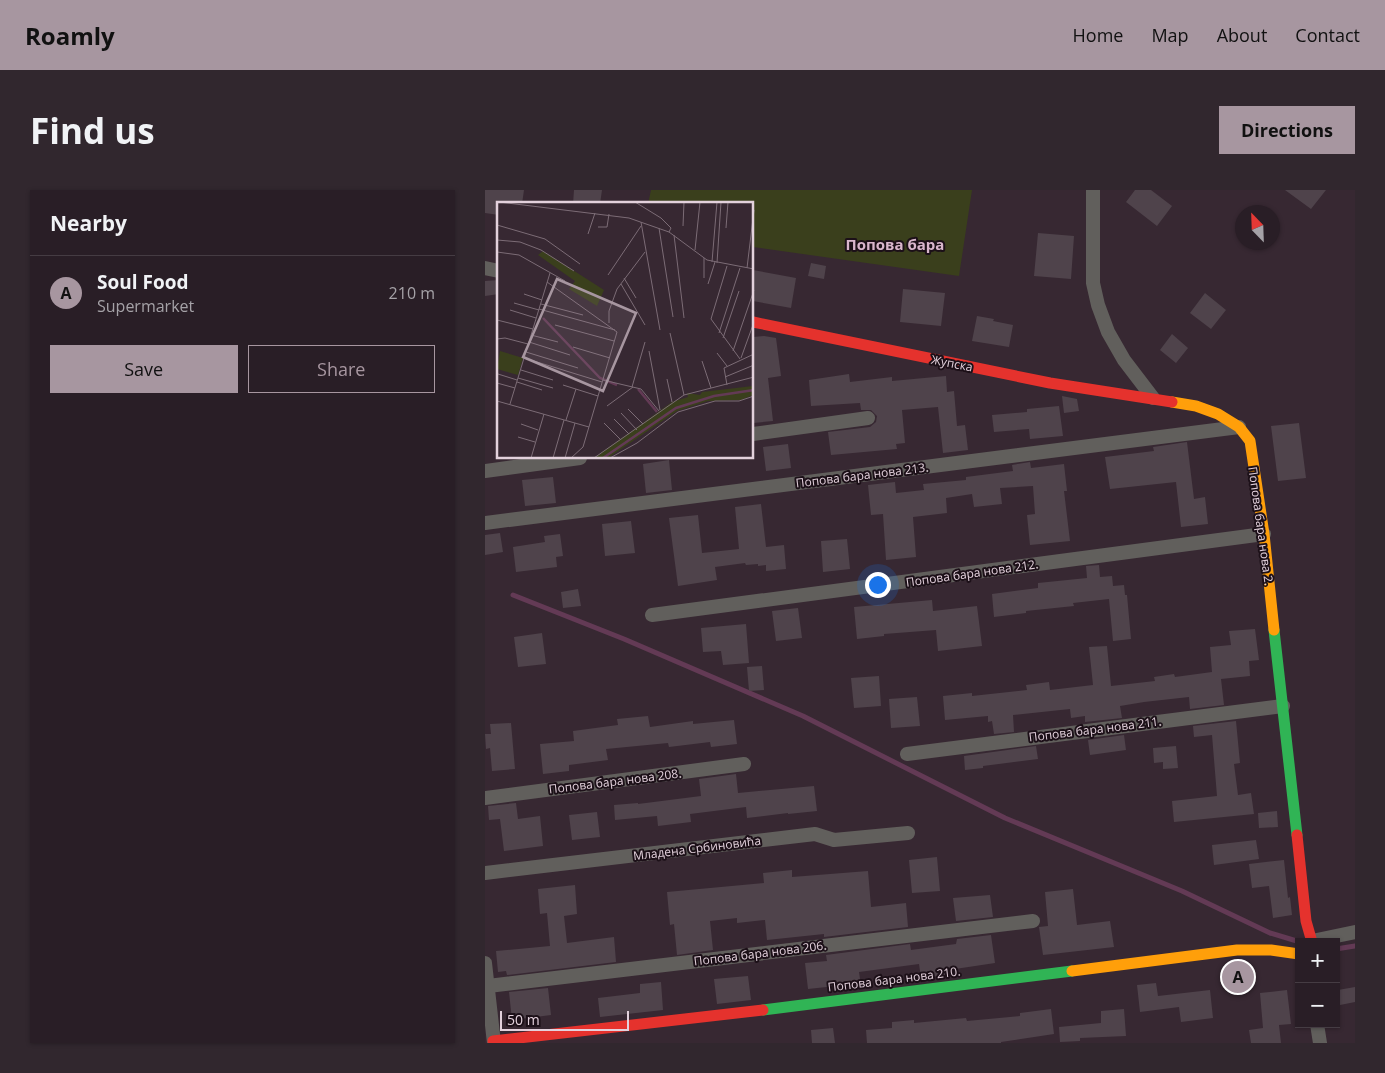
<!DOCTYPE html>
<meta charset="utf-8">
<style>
body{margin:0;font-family:"Open Sans",sans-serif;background:#31272e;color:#f1f3f6}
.controls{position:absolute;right:15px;bottom:15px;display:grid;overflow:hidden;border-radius:0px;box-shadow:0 1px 4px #0004}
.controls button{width:45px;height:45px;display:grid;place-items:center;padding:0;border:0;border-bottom:1px solid #453c43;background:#291e26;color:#f1f3f6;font:25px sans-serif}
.compass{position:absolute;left:750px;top:15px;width:45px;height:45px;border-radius:50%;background:#291e26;box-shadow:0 1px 4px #0004;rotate:337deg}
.scale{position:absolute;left:15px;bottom:12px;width:129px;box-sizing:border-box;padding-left:5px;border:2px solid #e3d1dc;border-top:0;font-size:14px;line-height:18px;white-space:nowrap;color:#e3d1dc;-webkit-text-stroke:4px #1c1018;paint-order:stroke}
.you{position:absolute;left:392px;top:394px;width:18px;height:18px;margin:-12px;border:4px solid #fff;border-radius:50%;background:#1a73e8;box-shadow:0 0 0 8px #1a73e833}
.badge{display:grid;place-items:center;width:32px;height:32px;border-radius:50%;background:#a796a0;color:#111;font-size:16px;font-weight:700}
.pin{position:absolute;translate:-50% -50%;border:2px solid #fff;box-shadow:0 1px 5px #0006}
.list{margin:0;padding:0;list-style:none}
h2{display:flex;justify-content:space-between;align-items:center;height:65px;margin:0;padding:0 20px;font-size:21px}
h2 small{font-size:16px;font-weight:400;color:#a5a2a7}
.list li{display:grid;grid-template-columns:32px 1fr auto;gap:15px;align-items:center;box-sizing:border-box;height:75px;padding:0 20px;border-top:1px solid #453c43}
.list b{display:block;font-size:19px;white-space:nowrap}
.list p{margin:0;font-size:16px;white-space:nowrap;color:#a5a2a7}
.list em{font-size:16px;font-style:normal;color:#a5a2a7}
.actions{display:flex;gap:10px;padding:15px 20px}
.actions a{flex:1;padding:11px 0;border:1px solid #a796a0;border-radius:0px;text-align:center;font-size:18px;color:#a796a0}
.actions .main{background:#a796a0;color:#111}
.map{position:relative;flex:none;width:870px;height:853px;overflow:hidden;border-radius:0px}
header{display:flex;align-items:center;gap:30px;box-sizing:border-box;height:70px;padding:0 25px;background:#a796a0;color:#111}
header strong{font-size:24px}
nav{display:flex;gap:28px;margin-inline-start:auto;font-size:18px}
.intro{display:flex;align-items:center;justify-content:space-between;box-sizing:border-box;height:120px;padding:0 30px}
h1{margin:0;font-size:35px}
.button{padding:12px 22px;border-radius:0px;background:#a796a0;color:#111;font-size:18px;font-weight:700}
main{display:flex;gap:30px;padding:0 30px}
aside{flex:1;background:#291e26;border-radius:0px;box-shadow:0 1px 4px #0004}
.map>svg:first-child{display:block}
.green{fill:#3a3f1c}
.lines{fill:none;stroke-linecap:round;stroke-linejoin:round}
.stream{stroke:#633a55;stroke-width:5}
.building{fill:#4f434b}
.street{stroke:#615f5c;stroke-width:14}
.fast{stroke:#30b455;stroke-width:11}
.slow{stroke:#ff9f0a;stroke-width:11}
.jam{stroke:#e5322d;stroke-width:11}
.labels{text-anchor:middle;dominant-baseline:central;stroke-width:4;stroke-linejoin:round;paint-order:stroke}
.street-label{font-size:12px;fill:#e3d1dc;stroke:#1c1018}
.quarter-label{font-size:15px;font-weight:bold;fill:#d9b6cc;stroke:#1c1018}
.inset-river{fill:none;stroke:#633a55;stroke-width:2.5}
.inset-road{fill:none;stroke:#7c6c76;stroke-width:1}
.view{fill:#a796a0;fill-opacity:0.15;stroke:#a796a0;stroke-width:2.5}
.inset-edge{fill:none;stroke:#e3d1dc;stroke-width:2.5}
</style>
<header>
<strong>Roamly</strong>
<nav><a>Home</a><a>Map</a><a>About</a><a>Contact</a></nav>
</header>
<div class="intro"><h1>Find us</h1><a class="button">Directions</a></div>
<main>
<aside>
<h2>Nearby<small></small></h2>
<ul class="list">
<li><span class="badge">A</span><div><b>Soul Food</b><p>Supermarket</p></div><em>210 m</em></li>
</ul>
<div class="actions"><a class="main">Save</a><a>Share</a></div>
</aside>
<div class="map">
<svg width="870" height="853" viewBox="0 0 870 853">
<rect width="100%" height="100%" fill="#372832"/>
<path class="green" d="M166,0H487L474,86L268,57V14H163Z"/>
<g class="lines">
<path class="stream" d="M28,405L139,449L318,526L520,628L697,701L785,743L815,752
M851,759L870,756"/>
</g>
<path class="building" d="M0,0H39L37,14H14V25L0,23Z
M89,0H117L115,14H88Z
M650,0H666L687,16L672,36L641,12Z
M800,0H841L826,19Z
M553,43L589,46L586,89L549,86Z
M326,73L341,76L339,89L323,86Z
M268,80L311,88L306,118L268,111Z
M14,90V104L0,106V91Z
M418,99L460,103L456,136L415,132Z
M720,103L741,120L726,139L705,123Z
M492,126L509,129L508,131L528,135L524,157L487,151Z
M687,144L703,158L691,173L675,160Z
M279,146L291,148L296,186L283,188L288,231L268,233V147Z
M364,184L365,192L407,187V191L461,186L462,202L469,201L472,236L480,235L483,260L458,263L453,217L417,220L420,253L411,254L412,259L346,265L343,242L385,237L391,232L392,226L386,220H376L375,213L326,216L324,190Z
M577,206L592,209L594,221L579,223Z
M574,216L578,246L545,249L544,239L509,242L507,225L542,222V219Z
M814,233L821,288L793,291L786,236Z
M702,252L709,309L720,307L723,334L696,337L691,292L625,299L620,267L669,261L668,257Z
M303,254L306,278L281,281L278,257Z
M184,270L187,300L161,303L158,274Z
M545,272L546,278L579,274L582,301H579L585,351L545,355L542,325L550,324L548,296L515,298L517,314L489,317L487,304L461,308L462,323L428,327L431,367L401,370L398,324L386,325L383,295L410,292L411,303L439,300L438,294L481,290V287L528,281L527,275Z
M68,287L71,313L40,316L37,290Z
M276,314L281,357L299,355L301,379L281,381V375L273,376V374L261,375L260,373L230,377L232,390L193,396L184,328L213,325L217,363L254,359L250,317Z
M146,331L150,363L120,366L117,334Z
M15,343L18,362L0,365V345Z
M75,344L78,366L71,367L72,377L31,382L28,357L60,352L59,346Z
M362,349L365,379L338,382L336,351Z
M614,375L615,387L627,386L628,396L639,395L640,405H642L646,449L628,451L624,409L588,413L589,416L541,421V423L509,427L507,404L553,398V393L602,388L601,376Z
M93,399L96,416L78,418L76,402Z
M447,410L448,421L492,416L497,456L453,461L451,440L399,444V446L372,449L369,417Z
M313,418L317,448L291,451L287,421Z
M261,434L264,473L238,475L236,461L218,462L216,438Z
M770,439L774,470L764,471L765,486L736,489L739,515L705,519L704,507L659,512L635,516L637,528L600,532V526L586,528L585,519L528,525L529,542L509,544L507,531L503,532V526L460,530L458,506L487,503V506L542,500L541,495L564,492L565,500L608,495L604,457L622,456L626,496L670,491L669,487L689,484L690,487L727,482L725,457L746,455L744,441Z
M57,443L61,474L33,477L29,447Z
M277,476L279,500L264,501L262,477Z
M394,486L396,516L369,518L366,488Z
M432,507L435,536L406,538L404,509Z
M163,526L165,537L208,531V534L249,530L252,554L226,557L225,552L184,557L183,553L121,559L123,570L84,575V581L58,584L55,554L89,551L88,541L133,535L132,529Z
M751,531L755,573L749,574L753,605L766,603L769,624L689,632L687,611L732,606L727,545L709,547L708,536Z
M26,533L30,579L7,581L5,558L1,559L0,544H6L5,534Z
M639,545L641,560L605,565L603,550Z
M551,556L553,569L498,576V578L480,580L479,566Z
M691,556L693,578L678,579V572L669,573L668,558Z
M251,584L253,603L329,596L332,621L303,624V623L262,628L261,617L205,624L206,632L173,636L172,626L130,630L129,615L153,613V614L216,606L214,589Z
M31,613L33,629L55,626L58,656L19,661L15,629L4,630L3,616Z
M792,621L793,637L774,638L773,623Z
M112,622L115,647L87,650L84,625Z
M771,650L774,669L729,675L727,655Z
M452,667L455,701L427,703L424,670Z
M799,670L803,708L805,707L807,725L788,728L784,696L767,698L764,674Z
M307,680V687L383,681L386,717L421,713L423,737L339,747V744L282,750L280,730L252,733V728L225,731L228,760L192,765L189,734L185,735L182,702L279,693L278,683Z
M90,695L92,724L79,726L82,753L129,747L131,772L22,785L21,781L13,782L11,761L65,756L62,723L55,724L53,699Z
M588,699L592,735L625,731L629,757L558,765L554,737L563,736L560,702Z
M505,705L508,727L471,731L468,708Z
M506,745L510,773L470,779L471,784L436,788L434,774L374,782L376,796L361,798L360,795L323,799L320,773L342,771L341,765L425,754L426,760L471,754L472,749Z
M763,773L766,793L743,797L739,777Z
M263,786L266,810L232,814L229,789Z
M176,792L178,820L115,827L113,808L155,803V794Z
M671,793L673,806L725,800L728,828L696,832L694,817L655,822L652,795Z
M870,797V812L855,815L853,800Z
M63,798L66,825L27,830L24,802Z
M802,800L806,834L794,835L796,853H766L764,840L778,838L775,803Z
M566,819L569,844L516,852V853H382L381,840L407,838V832L429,830V833L481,828L482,831L535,826V823Z
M639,819L641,846L595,848V851L575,852L574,837L616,833V821Z
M348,838L350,853H327L326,840Z"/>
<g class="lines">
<path class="street" d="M608,0V93L613,115L623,142L639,170L668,208
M0,78L14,81
M268,244L383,228
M0,281L95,268
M0,333L754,237
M167,425L779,344
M422,564L798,516
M0,608L259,574
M0,683L330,644L349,650L423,643
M827,751L870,742
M0,773L9,853
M3,796L548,731
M832,834L835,853"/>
<path class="fast" d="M789,440L812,645
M278,820L587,781"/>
<path class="slow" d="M687,212L711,216L733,224L754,237L765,251L779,344L789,440
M587,781L752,760H786L814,764"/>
<path class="jam" d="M268,132L565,193L687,212
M812,645L821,731L827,752
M8,851L278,820"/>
</g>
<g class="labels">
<g class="street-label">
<text transform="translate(467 173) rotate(11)">Жупска</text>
<text transform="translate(377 285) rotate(-7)">Попова бара нова 213.</text>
<text transform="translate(776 336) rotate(82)">Попова бара нова 2.</text>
<text transform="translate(487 383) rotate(-8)">Попова бара нова 212.</text>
<text transform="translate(610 539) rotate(-7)">Попова бара нова 211.</text>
<text transform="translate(130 591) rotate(-7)">Попова бара нова 208.</text>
<text transform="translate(212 658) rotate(-7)">Младена Србиновића</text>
<text transform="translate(275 763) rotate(-7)">Попова бара нова 206.</text>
<text transform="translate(409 789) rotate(-7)">Попова бара нова 210.</text>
</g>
<g class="quarter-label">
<text x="410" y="54">Попова бара</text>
</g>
</g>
<g transform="translate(12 12)">
<rect width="256" height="256" fill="#372832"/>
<path d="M46,49L107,88L100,104L72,87L78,79L41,53ZM3,149L26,156L21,173L0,167ZM256,184V193L244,198L211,199L180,209L111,256H97L175,200L191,195L190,191L203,193L205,190Z" fill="#3a3f1c"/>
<path class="inset-river" d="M46,116L103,176L120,183M141,187L160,210M106,256L179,206L217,194L257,188"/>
<path class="inset-road" d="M2,0L132,16L172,30L210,58L257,67M138,0L164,16L174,26L172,30M144,20L163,128M0,23L48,37L83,62M186,24L187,0M101,25H110L112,12M162,26L176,115M229,26L231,0M91,32L98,11M177,33L187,116M0,38L23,40L44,48L77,69M198,48L203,0M0,50L22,53L68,79M207,56V76M215,60L220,0M220,61L224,0M230,64L214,117L243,157M250,66L257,8M111,73L144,24M127,76L139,96M50,80L120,130L86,245L74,256M124,82L148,123M211,82L218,60M27,92L45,98M17,101L42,108M44,102L86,113M42,107L118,128M13,108L39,116M0,118L36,127M112,121V109L120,87L148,50M58,123L117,139M173,131L187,193M222,131L243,66M34,133L61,140M226,136L242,89M0,137L8,136L31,142M32,140L73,153M76,145L113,156M152,149L163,208M236,149L257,88M29,150L81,166M220,151L230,164M27,156L105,180M244,156L257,120M205,159L214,186M24,168L56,178M1,172L20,178M228,175L257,163M21,176L56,186M170,177L175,200M106,178L144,187L162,209M20,180L45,188M0,181L18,186M66,183L101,194M230,183L227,166L257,152M135,185L148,140M0,199L92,225M13,202L53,71M110,204L136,185M131,207L146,222M124,211L140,228M117,217L132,232M69,218L79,187M107,221L124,238M24,222L41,228M21,235L38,240M34,256L47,212M56,256L67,218M68,256L78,221M97,256L187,193L257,175M113,256L140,241L181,210L218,199H242L257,194"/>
<path class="view" d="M60,77L139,111L106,189L26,155Z"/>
<rect width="256" height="256" class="inset-edge"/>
</g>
</svg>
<div class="controls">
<button>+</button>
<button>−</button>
</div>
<svg class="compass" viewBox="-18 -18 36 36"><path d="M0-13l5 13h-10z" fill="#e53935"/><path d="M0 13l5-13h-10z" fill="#a5a2a7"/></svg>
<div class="scale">50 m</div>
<div class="you"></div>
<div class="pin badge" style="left:753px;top:787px">A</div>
</div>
</main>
